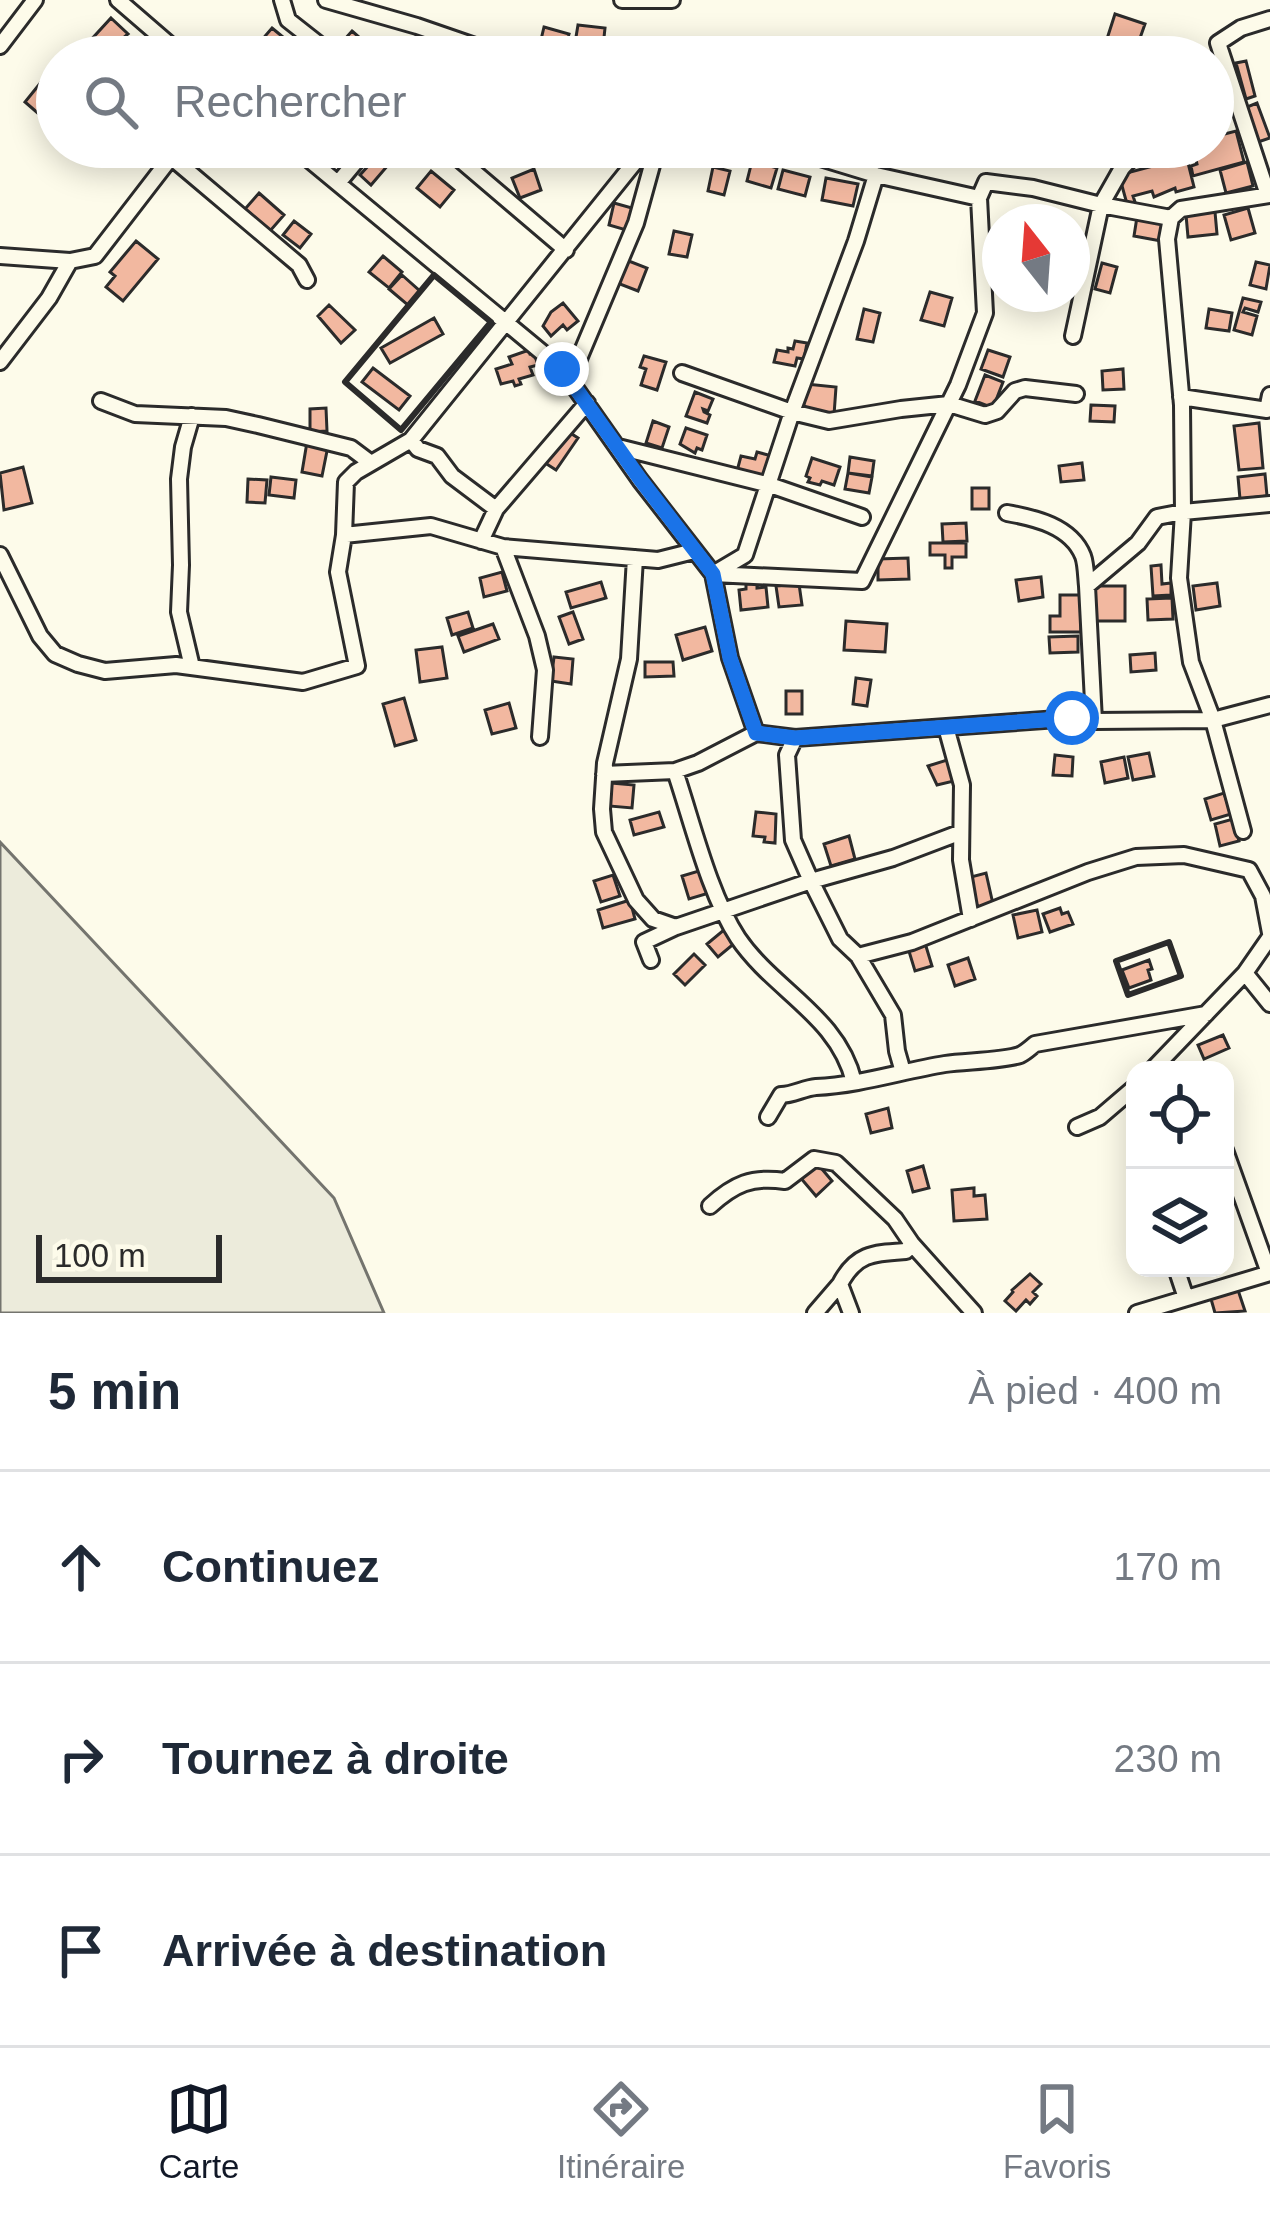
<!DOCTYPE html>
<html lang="fr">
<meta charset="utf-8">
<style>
body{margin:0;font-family:Arial,sans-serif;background:#f2f2f3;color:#1f2937}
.controls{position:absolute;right:36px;bottom:36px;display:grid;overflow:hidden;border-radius:24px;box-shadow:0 6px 30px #0003}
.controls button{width:108px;height:108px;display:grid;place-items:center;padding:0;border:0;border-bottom:3px solid #e0e1e3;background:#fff;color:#1f2937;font:60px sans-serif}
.compass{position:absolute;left:982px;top:204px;width:108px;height:108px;border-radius:50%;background:#fff;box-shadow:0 6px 30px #0003;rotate:343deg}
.scale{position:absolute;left:36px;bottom:30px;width:186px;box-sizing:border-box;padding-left:12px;border:6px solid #2b2b2b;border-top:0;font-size:33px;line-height:42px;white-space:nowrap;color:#2b2b2b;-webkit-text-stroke:9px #fdfbea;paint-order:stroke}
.stop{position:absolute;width:36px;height:36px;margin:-27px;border:9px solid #1a73e8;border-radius:50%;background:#fff}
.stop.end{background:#1a73e8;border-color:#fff;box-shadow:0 3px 12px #0008}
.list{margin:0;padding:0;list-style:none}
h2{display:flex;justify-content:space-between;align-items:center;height:156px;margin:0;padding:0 48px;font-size:51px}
h2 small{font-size:39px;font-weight:400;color:#747a83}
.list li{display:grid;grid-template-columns:78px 1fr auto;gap:36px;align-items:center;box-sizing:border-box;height:192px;padding:0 48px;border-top:3px solid #e0e1e3}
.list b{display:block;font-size:45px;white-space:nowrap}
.list em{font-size:39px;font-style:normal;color:#747a83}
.icon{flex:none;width:66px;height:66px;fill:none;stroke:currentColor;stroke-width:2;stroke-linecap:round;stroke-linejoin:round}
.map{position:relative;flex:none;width:1270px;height:1313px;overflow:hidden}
.search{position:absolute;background:#fff;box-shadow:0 6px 30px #0003;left:36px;right:36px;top:36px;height:132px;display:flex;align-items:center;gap:30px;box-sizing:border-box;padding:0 42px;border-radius:66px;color:#747a83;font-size:45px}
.sheet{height:732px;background:#fff}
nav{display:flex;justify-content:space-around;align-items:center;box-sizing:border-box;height:168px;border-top:3px solid #e0e1e3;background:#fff;font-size:33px;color:#747a83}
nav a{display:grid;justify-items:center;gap:6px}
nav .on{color:#111827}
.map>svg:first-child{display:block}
.green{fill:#ecebdb;stroke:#74746e;stroke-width:3}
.building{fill:#f2b8a0;stroke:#2b2b2b;stroke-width:3}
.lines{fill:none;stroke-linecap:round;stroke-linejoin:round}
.minor-casing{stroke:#2b2b2b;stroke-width:20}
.minor{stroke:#fdfbea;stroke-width:14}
.wall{stroke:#2b2b2b;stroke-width:6}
.route{stroke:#1a73e8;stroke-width:15}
</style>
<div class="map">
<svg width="1270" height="1313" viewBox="0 0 1270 1313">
<rect width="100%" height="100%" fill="#fdfbea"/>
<path class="green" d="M0,842L334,1198L384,1313H0Z"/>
<path class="building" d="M1115,14L1145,24L1134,55L1105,45Z
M111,18L128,34L123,38L135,49L128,57H116L103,45L98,50L89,42Z
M578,25L605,28L603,47L575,43Z
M544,27L569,34L564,51L540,44Z
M272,28L295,47L286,57H278L260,42Z
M352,31L376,52L371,57H347L337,48Z
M1246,61L1255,96L1246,99L1236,63Z
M42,81L57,94V109L47,121L25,102Z
M1257,103L1270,138L1255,143L1242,109Z
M1236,131L1244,162L1193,176L1191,166L1197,164L1193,147H1213V137Z
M1184,147L1194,187L1176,192L1175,188L1154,197L1152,191L1133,196L1135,202L1127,204L1119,175L1161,164L1159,154Z
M378,155L389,164L371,185L360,175Z
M752,161L777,168L771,188L747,181Z
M1247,162L1253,186L1226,193L1220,170Z
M713,167L730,171L724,195L708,191Z
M534,169L541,190L520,198L512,178Z
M783,170L810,177L805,196L778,189Z
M431,171L454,190L440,207L417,188Z
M826,178L858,184L853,206L822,200Z
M259,193L284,215L270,231L245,209Z
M614,203L632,208L626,230L609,225Z
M1248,208L1255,233L1231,240L1224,215Z
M1215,212L1217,234L1188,237L1186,215Z
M1137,217L1164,221L1161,241L1134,236Z
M294,221L311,234L300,248L283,235Z
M674,231L692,235L687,257L669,254Z
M136,241L158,259L123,301L106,287L115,276L110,272Z
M383,256L402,272L389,288L369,272Z
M621,258L647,268L638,291L612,281Z
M1256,262L1270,265L1266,289L1250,285Z
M1102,263L1117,267L1110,293L1095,289Z
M402,275L421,292L409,306L389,289Z
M930,292L952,298L944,326L921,320Z
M1243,298L1261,302L1258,312L1245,308L1243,312L1257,316L1252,335L1234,330Z
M563,303L578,321L567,330L563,325L551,336L543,326L551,312Z
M329,305L355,330L341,343L318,316Z
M864,309L880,313L873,342L857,339Z
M1209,309L1232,313L1229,331L1206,328Z
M434,318L443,334L390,363L381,348Z
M795,341L807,343L804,359L797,358L795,366L774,362L777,350L788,352V348L793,349Z
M529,350L530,354L534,353L538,365L530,367L533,375L519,379L521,384L515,386L513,381L501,384L496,369L512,364L509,357Z
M988,350L1010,357L1003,377L981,369Z
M644,356L666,362L657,390L641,385L646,369L640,367Z
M373,368L410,396L399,410L362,382Z
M1123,369L1124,389L1103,390L1102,371Z
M985,375L1003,382L993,408L975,401Z
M806,384L836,387L834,415L803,412Z
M695,392L713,399L708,411L703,409L704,412L710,415L707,423L686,416Z
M1091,405L1115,406L1114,422L1090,421Z
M326,408L327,431L310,432V409Z
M653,421L669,427L662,448L646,443Z
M1259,423L1263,468L1239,470L1234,426Z
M561,427L578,438L556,470L539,459Z
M686,428L707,435L702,450L697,448L695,453L680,444Z
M307,442L328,446L322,476L302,472Z
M757,452L772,456L767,479L737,471L741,456L755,459Z
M850,457L874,461L872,476L848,473Z
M812,458L840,467L834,485L822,481L820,485L808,482L810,478L806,476Z
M1082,463L1084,480L1061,482L1059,466Z
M23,467L32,503L4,510L0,473Z
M848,473L872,477L869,493L845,489Z
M1265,474L1267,496L1240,499L1238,477Z
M271,477L296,480L294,498L269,495Z
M248,479L267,480L265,503L247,502Z
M972,488H989V509H972Z
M966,523L967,541L943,542L942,524Z
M930,543H966V557H952V568H945V555H930Z
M908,558L909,579L878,580V559Z
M1161,565L1162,584L1171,583V595L1153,596L1151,566Z
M502,572L507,591L484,597L480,578Z
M1041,577L1043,597L1019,601L1016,580Z
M601,582L606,598L571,608L566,592Z
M757,583V588L766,587L768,607L741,610L739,590L746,589V584Z
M1217,583L1220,606L1196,610L1193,586Z
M799,584L802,605L779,607L776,586Z
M1095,586H1125V621H1095Z
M1060,595H1081V632H1050V616H1060Z
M1172,598L1173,619L1148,620L1147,599Z
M468,612L473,628L452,635L447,618Z
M573,612L583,639L569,644L559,617Z
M846,621L887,624L885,652L844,650Z
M493,624L499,639L464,652L458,636Z
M705,627L712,651L683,660L676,635Z
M1078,636V652L1050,653L1049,637Z
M442,647L447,678L420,682L416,650Z
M1155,653L1156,670L1131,672L1130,655Z
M554,657L573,659L571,684L551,681Z
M645,662H673L674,676L645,677Z
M856,678L871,680L867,706L853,704Z
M786,691H802V714H786Z
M404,698L416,740L395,746L383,704Z
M509,703L516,728L492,734L485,710Z
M1149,753L1154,776L1133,780L1128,757Z
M1055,755L1073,757L1072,776L1053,775Z
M1124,757L1128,778L1105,783L1101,762Z
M947,760L954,781L937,785L928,766Z
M611,783L634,785L632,808L609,806Z
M1224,793L1231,814L1211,820L1205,799Z
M659,812L664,827L634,835L630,820Z
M756,812L776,814L775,843L764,842L765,837L753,836Z
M1233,819L1239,841L1220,846L1215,824Z
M849,836L855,859L831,866L824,844Z
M702,870L709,893L689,899L682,876Z
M986,873L993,904L974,908L967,878Z
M613,875L620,896L601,902L594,881Z
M630,900L635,919L603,928L598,910Z
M1060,908L1062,914L1068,912L1073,924L1050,932L1043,914Z
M1037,910L1042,932L1018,938L1013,915Z
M725,929L736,942L718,957L707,944Z
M925,943L932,966L915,971L908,948Z
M694,954L705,965L685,985L674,974Z
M968,958L975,979L955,986L948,965Z
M1149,960L1152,969L1148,970L1151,980L1129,988L1122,970Z
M1223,1035L1229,1048L1204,1059L1198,1045Z
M888,1108L892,1128L871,1133L866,1114Z
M816,1162L832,1181L816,1196L799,1176Z
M923,1166L929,1188L913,1192L907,1171Z
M974,1188V1196L985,1195L987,1219L954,1221L952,1190Z
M1030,1274L1041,1284L1033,1292L1037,1296L1030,1304L1026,1300L1016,1311L1005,1301L1013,1292L1012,1290Z
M1238,1290L1245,1311L1215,1313L1211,1299Z"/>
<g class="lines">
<defs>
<path id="minor" d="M118,0L184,57
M282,0L288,20L335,57
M326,0L417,26L507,57
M622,0H672
M0,46L35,0
M442,57L457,40
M294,147L562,369L640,480L713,574L730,658L756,733L795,738L1072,718L1094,721L1213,720L1270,705
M445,147L566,250
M784,147L876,175L979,198L986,182L1033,188L1101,205L1122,168L1142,147
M171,157L299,265L307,280
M338,183L368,147
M1268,195L1218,43L1241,28L1270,19
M0,256L70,261L95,256L179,147
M1073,336L1101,205L1171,218
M0,362L49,298L70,261
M682,373L792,412L829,421L901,409L949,404L985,415L997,411L1015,391L1025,388L1076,394
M570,380L636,223L657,147
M1181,397L1267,410L1270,395
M101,401L135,414L226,418L258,425L351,448L371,463
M192,416L183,447L179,479L181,565L179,612L192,667
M411,440L418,449L437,456L452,476L496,509
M618,447L770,485L862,517
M1007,513C1035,518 1071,526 1083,556C1086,564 1086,577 1087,586
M344,535L431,526L503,547L658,560L694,551
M481,541L496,509L587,403
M503,547L537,636L545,670L540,737
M0,555L40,636L55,654L78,664L105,671L176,665L303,682L357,666L338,572L344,535L346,482L356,472L411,440L647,147
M635,558L629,659L605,763L602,809L604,832L636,900L653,919L676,927L811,881L840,939L858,956L893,1015L897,1051L903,1072
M713,574L862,581L958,385L985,313L979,198
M713,574L745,555L792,412L856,241L876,175
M1094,721L1087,586L1138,543L1157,517L1183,512L1270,504
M946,727L962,785L961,860L971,919
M795,738L787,755L793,840L811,881L893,858L959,833
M675,771C692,821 709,894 738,938C774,991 838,1016 854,1082
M604,774L675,771L698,763L756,733
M1243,831L1213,720L1191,662L1179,578L1183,512L1182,405L1167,239L1171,218L1181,209L1270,195
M1270,937L1245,973L1270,1004
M858,956L912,942L1088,872L1136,857L1184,855L1249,870L1263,896L1270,933
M651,960L644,942L676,927
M1152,1070L1245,973
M768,1117L781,1095C793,1095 804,1088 816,1087C860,1085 902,1071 945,1064C966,1061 1002,1061 1020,1055C1026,1052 1030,1048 1035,1044L1206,1014
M1077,1127L1100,1117L1135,1087
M1225,1150L1269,1273
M710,1206C734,1184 752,1176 785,1181L814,1159L836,1163L895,1219L912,1244L974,1313
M1176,1268L1186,1298
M815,1313L840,1284
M851,1313L840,1284C856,1253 874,1253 906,1251L912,1244
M1137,1313L1270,1273"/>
</defs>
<use href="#minor" class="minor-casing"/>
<use href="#minor" class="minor"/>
<path class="wall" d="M434,275L491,322L401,430L345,382Z
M1169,942L1181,976L1128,995L1116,961Z"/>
</g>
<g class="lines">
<path class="route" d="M562,369L640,479L713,574L730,658L756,733L795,738L1072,718"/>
</g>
</svg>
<div class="controls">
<button><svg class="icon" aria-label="locate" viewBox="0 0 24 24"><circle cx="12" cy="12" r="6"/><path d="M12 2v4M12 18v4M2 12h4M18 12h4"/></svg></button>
<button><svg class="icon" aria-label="layers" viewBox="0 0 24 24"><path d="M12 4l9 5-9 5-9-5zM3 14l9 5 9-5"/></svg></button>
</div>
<svg class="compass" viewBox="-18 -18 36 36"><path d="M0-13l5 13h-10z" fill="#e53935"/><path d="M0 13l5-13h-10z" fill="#747a83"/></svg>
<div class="scale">100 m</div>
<div class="stop" style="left:1072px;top:718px"></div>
<div class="stop end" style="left:562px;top:369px"></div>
<div class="search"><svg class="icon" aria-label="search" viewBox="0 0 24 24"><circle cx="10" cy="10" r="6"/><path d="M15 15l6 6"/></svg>Rechercher</div>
</div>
<section class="sheet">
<h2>5 min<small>À pied · 400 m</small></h2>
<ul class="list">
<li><svg class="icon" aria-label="ahead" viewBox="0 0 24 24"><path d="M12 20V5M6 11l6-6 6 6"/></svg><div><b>Continuez</b></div><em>170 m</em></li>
<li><svg class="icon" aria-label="right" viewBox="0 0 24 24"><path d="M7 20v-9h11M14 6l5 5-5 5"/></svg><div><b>Tournez à droite</b></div><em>230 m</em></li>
<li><svg class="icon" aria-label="arrive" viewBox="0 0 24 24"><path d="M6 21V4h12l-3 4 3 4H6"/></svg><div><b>Arrivée à destination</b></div></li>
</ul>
</section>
<nav>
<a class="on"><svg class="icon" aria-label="map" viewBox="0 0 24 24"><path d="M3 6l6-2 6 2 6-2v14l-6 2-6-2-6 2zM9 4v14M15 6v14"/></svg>Carte</a>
<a><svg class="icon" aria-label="directions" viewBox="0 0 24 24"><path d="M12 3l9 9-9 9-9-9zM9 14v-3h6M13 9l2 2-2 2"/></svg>Itinéraire</a>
<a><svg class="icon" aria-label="saved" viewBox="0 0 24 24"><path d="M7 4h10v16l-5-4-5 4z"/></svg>Favoris</a>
</nav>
